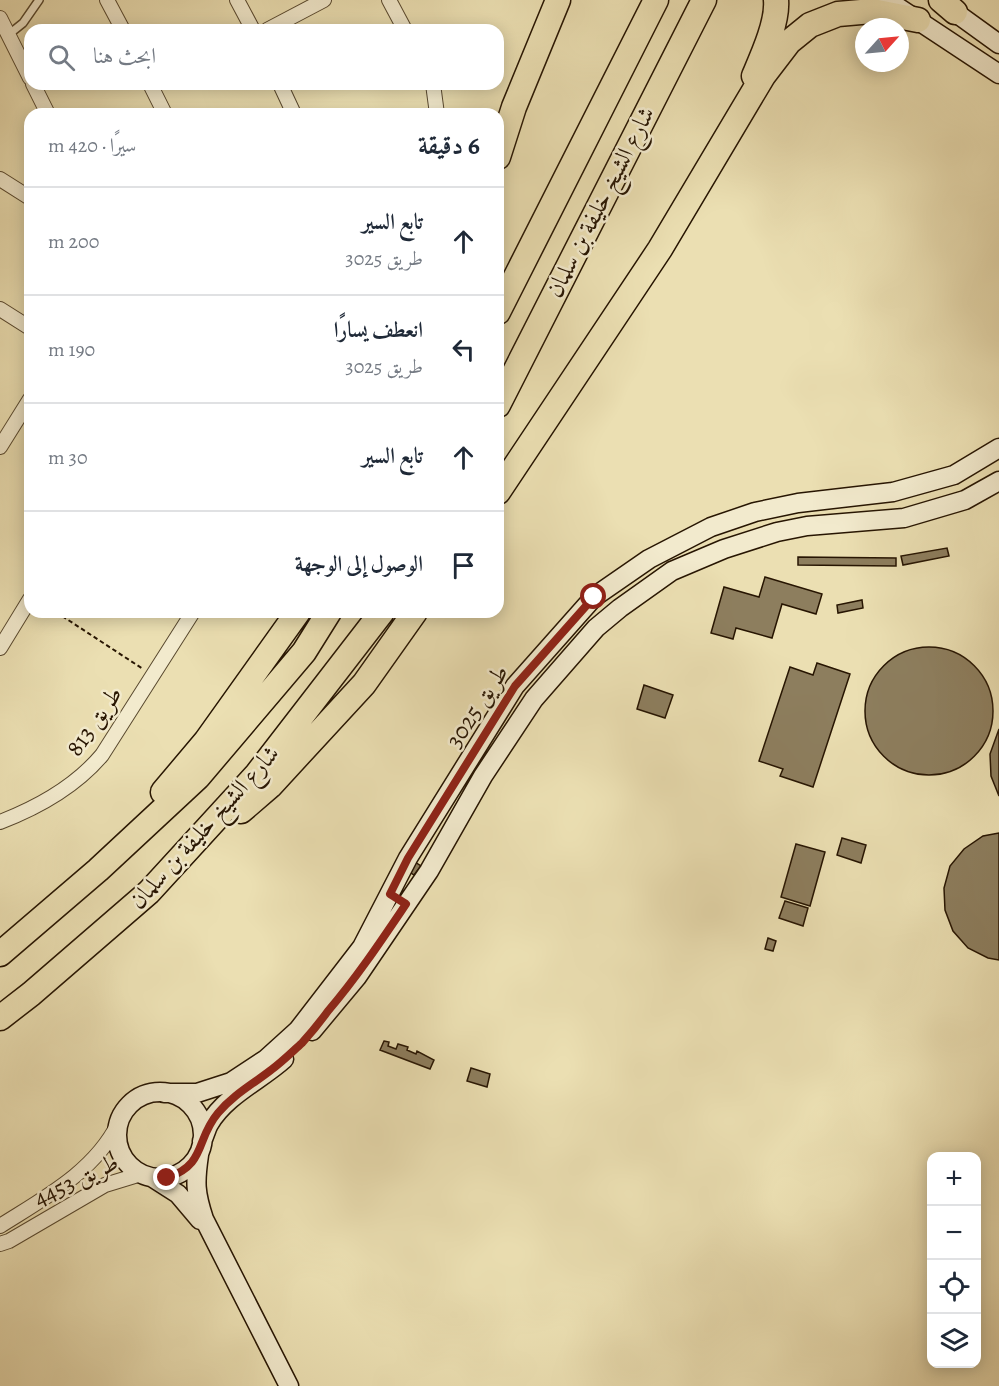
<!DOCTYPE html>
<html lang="ar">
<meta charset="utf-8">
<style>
body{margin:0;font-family:Alegreya,Amiri,serif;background:#f2f2f3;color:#1f2937;direction:rtl}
.controls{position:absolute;right:18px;bottom:18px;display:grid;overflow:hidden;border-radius:12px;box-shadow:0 3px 15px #0003}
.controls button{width:54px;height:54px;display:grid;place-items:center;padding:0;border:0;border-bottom:2px solid #e0e1e3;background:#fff;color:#1f2937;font:30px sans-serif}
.compass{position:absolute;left:855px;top:18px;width:54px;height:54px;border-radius:50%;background:#fff;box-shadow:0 3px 15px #0003;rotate:63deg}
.stop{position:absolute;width:18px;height:18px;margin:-14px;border:4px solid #8f2418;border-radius:50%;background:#fff}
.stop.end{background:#8f2418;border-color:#fff;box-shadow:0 2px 6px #0008}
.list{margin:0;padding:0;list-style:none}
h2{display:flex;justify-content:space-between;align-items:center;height:78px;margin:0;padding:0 24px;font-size:26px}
h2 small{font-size:20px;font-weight:400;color:#747a83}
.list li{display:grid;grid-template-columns:39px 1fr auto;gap:18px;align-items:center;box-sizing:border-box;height:108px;padding:0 24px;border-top:2px solid #e0e1e3}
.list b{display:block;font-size:22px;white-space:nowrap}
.list p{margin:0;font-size:20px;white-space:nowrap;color:#747a83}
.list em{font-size:20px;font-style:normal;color:#747a83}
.icon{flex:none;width:33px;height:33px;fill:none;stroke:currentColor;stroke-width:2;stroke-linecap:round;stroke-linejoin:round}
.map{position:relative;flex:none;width:999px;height:1386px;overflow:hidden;direction:ltr}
.search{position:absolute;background:#fff;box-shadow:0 3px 15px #0003;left:24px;top:24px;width:480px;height:66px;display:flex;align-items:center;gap:15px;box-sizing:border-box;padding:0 21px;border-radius:18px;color:#747a83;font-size:22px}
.panel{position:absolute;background:#fff;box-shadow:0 3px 15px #0003;left:24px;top:108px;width:480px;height:510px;border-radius:18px;direction:rtl}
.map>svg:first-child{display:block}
.building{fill:#8d7e5e;stroke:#271502;stroke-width:1.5}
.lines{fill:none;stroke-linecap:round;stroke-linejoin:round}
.lane-casing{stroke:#58482e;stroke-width:10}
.street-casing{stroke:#58482e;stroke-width:16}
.secondary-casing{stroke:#271502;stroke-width:21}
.highway-casing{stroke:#271502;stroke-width:27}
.path{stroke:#271502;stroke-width:2;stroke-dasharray:4.5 3;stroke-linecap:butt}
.lane{stroke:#f2eacd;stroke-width:7}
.street{stroke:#f2eacd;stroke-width:14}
.secondary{stroke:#f2eacd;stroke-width:18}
.highway{stroke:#ebdfb2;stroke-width:24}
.route{stroke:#8f2418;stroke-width:8}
.labels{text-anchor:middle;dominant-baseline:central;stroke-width:5;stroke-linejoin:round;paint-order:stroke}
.street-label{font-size:24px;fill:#271502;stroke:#f2eacd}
</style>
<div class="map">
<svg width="999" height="1386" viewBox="0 0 999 1386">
<rect width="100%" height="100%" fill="#ebdfb2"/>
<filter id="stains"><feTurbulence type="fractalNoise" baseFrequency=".00333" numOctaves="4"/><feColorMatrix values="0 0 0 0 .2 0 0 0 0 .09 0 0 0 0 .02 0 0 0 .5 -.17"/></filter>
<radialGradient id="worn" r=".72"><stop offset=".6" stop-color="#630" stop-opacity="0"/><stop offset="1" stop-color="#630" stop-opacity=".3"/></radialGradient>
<path class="building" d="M947,548L949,556L903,565L901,556Z
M798,557L896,558V566L798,565Z
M765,577L822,594L816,614L782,604L772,638L736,628L733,639L711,633L724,587L759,597Z
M862,600L863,608L838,613L837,605Z
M865 711a64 64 0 1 1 128 0a64 64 0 1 1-128 0Z
M817,663L850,674L813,787L780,776L783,769L759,761L790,667L813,675Z
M644,685L673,695L665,718L637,709Z
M999,729V796L991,776L990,754Z
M999,833V960L988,958L968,948L953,931L945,910L944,888L950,866L964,849L983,836Z
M842,838L866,845L861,863L837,855Z
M796,844L825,852L810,906L781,897Z
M415,862L421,866L414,875L408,871Z
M785,901L808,908L803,926L779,918Z
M768,938L776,941L773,951L765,949Z
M384,1041L389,1042L388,1046L396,1049L398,1044L408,1047L407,1050L416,1054L417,1051L434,1060L430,1069L380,1050Z
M471,1068L490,1074L487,1087L467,1081Z"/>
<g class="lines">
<defs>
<path id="lane" d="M8,35L23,23L39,0"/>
<path id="street" d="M107,0L123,30
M237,0L253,30
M389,0L405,30
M0,18L30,78
M267,30L324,0
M33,84L48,114
M150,84L165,114
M280,84L294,114
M433,84L437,114
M0,179L30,198
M0,309L30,328
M0,447L30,399
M0,648L30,599
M0,822C39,807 75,787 102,755L193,612
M0,1226C44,1198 94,1172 118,1124
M0,1244L9,1241L105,1185L141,1174"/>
<path id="secondary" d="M887,0L999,74
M945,5L999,44
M312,1031L357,977L429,871L483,776L534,699L596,628L620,608L672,571L724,549L777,532L807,526L904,518L965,500L999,481
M117 1135a43 43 0 1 1 86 0a43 43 0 1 1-86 0Z
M164,1093H197L231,1082L266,1059L298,1030L362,947L408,858L515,686L594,597L649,559L711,527L755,512L798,503L893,492L954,475L999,448
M202,1141C205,1136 206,1129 209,1124C226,1095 261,1080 284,1059
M199,1155C195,1182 195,1192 204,1219L289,1386
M153,1178L178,1194L200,1220"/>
<path id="highway" d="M941,0L955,12
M754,76C763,55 778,22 776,0
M498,157L514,107L558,0
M498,312L656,0
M498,405L704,0
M498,492L660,249L763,76L789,42L810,25L838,14L872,11L918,20
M163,792L206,741L298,612
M241,811L270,786L364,684L415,612
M0,954L98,870L198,777L304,652L329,612
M0,1018L31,994L149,892L257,774L382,612"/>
</defs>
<use href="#lane" class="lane-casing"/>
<use href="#street" class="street-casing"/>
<use href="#secondary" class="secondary-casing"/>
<use href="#highway" class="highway-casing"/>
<path class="path" d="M56,612L143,669"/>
<use href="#lane" class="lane"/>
<use href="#street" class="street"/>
<use href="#secondary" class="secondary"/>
<use href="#highway" class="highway"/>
</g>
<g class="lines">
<path class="route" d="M167,1178C207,1164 195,1140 218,1113C233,1095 253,1084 271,1070C282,1062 292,1052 302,1043C311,1033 320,1022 328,1011C357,977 381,941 406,904L390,894L408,858L515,686L594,597"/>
</g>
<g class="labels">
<g class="street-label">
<text transform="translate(600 202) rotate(-63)">شارع الشيخ خليفة بن سلمان</text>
<text transform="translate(477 706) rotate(-57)">طريق 3025</text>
<text transform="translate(94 721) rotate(-55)">طريق 813</text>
<text transform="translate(204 827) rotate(-48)">شارع الشيخ خليفة بن سلمان</text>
<text transform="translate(76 1180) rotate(-26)">طريق 4453</text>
</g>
</g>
<rect width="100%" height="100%" filter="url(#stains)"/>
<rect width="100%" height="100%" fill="url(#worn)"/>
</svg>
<div class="controls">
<button>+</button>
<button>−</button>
<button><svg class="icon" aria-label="locate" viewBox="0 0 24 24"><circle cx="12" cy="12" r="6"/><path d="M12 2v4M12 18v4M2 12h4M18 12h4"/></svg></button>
<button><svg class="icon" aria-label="layers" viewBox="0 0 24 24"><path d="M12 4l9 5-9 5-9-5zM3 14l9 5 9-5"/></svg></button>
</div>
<svg class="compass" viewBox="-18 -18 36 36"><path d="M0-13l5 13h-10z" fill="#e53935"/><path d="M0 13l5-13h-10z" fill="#747a83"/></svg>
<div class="stop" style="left:594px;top:597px"></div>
<div class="stop end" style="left:167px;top:1178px"></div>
<div class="search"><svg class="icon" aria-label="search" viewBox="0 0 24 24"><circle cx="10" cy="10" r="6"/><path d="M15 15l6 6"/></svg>ابحث هنا</div>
<section class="panel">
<h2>6 دقيقة<small>سيرًا · 420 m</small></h2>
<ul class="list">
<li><svg class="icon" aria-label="ahead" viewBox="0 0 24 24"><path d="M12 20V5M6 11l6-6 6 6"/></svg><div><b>تابع السير</b><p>طريق 3025</p></div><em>200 m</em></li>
<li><svg class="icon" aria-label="left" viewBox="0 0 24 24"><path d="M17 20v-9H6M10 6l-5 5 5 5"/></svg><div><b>انعطف يسارًا</b><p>طريق 3025</p></div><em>190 m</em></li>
<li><svg class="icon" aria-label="ahead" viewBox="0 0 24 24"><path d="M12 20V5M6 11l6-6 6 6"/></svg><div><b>تابع السير</b></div><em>30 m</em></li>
<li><svg class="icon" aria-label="arrive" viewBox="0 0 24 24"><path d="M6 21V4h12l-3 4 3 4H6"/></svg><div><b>الوصول إلى الوجهة</b></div></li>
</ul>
</section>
</div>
